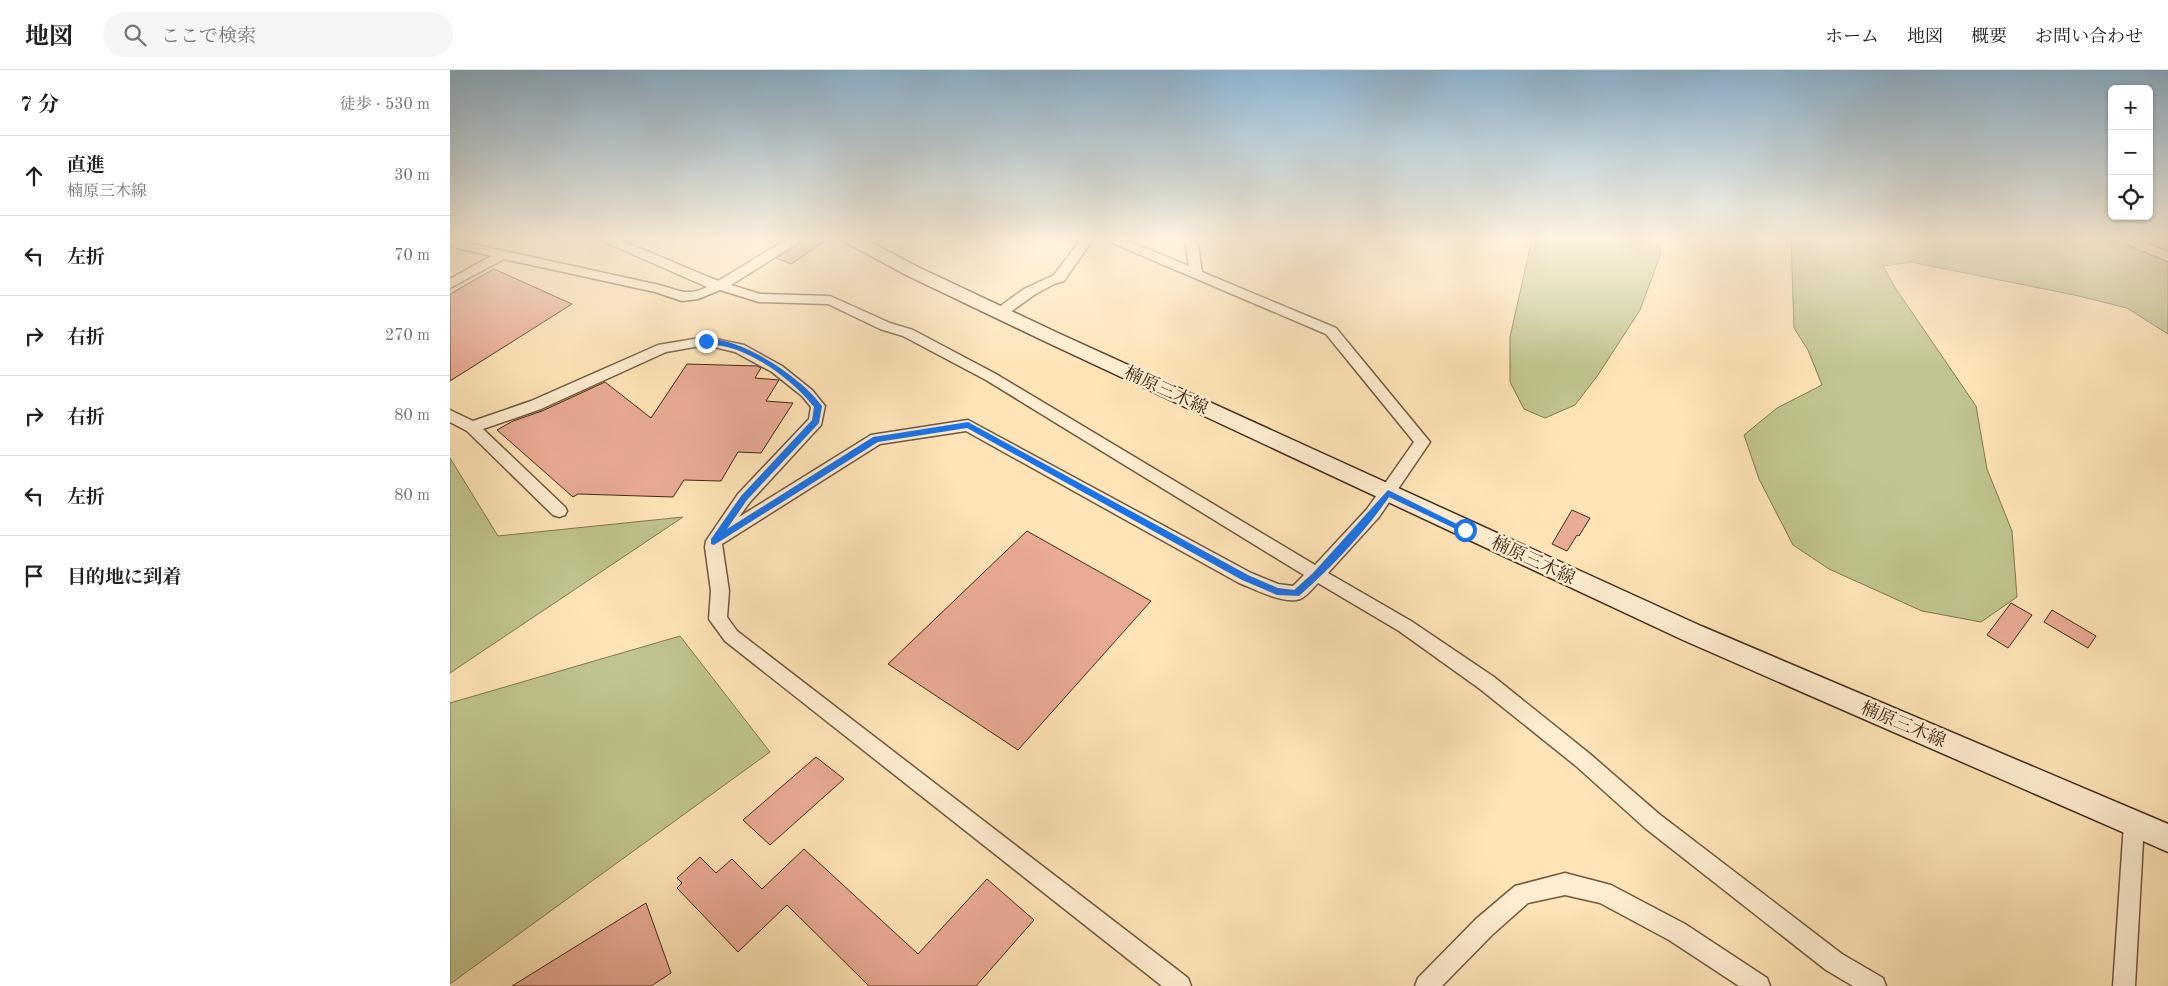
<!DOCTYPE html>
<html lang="ja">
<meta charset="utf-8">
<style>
body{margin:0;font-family:"Old Standard TT","Noto Serif JP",serif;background:#f6f6f6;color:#202124}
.controls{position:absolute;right:15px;top:15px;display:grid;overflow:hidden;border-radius:8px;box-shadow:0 1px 4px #0004}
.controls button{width:45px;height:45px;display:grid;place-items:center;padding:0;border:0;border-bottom:1px solid #e0e0e0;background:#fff;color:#202124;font:25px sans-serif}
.stop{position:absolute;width:15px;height:15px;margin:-11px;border:4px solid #1a73e8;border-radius:50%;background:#fff}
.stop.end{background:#1a73e8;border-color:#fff;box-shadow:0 1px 5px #0008}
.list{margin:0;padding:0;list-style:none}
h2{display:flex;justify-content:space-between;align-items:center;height:65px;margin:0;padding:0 20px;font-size:21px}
h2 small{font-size:16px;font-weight:400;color:#757577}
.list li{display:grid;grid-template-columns:32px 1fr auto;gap:15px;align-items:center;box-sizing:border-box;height:80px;padding:0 20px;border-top:1px solid #e0e0e0}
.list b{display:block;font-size:19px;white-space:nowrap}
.list p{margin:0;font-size:16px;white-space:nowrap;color:#757577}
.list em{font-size:16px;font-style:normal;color:#757577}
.icon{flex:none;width:28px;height:28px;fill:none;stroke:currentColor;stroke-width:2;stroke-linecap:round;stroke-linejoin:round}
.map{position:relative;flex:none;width:1718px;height:916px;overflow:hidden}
header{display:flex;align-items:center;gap:30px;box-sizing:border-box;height:70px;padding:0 25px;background:#fff;border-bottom:1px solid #e0e0e0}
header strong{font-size:24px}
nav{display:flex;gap:28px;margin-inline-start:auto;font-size:18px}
.search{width:350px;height:45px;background:#f6f6f6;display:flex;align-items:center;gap:12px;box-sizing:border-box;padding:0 18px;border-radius:28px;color:#757577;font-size:19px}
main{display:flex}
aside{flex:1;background:#fff}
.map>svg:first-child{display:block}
.green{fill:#c0c48e;stroke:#827752}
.building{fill:#eaab95;stroke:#442a16}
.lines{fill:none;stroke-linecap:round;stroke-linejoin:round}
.minor-casing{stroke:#72583e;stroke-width:3}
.secondary-casing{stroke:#442a16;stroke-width:3}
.minor{fill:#feedd0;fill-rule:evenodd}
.secondary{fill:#feedd0;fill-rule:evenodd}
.route{fill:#1a73e8}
.labels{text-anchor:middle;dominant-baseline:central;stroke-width:5;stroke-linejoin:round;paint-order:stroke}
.street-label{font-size:18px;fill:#442a16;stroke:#feedd0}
</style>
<header>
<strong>地図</strong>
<div class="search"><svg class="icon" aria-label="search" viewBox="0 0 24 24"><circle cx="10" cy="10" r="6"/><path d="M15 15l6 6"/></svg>ここで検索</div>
<nav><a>ホーム</a><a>地図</a><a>概要</a><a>お問い合わせ</a></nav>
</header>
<main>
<aside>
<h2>7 分<small>徒歩 · 530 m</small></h2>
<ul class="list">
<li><svg class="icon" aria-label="ahead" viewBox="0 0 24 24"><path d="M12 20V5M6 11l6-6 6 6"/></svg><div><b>直進</b><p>楠原三木線</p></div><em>30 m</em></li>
<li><svg class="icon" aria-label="left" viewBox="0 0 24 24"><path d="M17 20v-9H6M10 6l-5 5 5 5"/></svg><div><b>左折</b></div><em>70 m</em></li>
<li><svg class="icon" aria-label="right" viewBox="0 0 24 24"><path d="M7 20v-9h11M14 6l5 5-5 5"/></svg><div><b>右折</b></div><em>270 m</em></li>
<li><svg class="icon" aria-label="right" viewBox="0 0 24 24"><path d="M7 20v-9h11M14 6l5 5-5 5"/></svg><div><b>右折</b></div><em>80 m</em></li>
<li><svg class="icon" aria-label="left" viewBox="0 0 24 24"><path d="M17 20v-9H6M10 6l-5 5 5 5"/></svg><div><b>左折</b></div><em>80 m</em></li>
<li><svg class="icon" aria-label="arrive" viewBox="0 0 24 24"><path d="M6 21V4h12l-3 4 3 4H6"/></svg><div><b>目的地に到着</b></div></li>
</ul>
</aside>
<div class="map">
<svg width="1718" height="916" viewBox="0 0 1718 916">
<rect width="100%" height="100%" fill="#fee4b7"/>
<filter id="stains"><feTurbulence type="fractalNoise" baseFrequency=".004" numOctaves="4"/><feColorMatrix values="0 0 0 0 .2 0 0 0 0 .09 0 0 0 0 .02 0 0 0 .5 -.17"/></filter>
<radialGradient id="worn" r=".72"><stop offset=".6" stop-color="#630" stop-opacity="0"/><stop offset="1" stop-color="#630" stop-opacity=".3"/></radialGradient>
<path class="green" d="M1082,169H1210V186L1190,240L1148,305L1125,335L1095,348L1074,339L1060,312V267Z
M1341,169H1718V264L1677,238L1629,226L1461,192L1433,196L1444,216L1526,336L1537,399L1562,461L1567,527L1531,552L1472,541L1379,499L1343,475L1309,409L1294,365L1327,338L1372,315L1358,280L1344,258Z
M0,388L48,466L233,447L0,603Z
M230,566L320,682L0,914V633Z"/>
<path class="building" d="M354,169H378L341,194L326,188L350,174Z
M44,199L122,234L0,311V224Z
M237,294L307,296L311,298L305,308L329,310L316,331L343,333L311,383L288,382L271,411L234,410L223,427L128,424L123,427L47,360L63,351L92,341L155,312L201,348Z
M1122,440L1140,448L1129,466L1127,465L1117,481L1102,474Z
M577,461L701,531L568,680L438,594Z
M1561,533L1582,545L1558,578L1537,565Z
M1602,540L1646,566L1638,578L1594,552Z
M366,687L394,709L320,775L293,750Z
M354,779L468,884L537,809L584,850L526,916H419L337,835L288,882L227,818L232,813L227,808L250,787L266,803L282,789L312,819Z
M196,833L221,903L201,916H62Z"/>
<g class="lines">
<defs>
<path id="minor" d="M0,169L209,215C230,220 236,227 257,217L155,172L153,169H168L268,211L337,169H351L349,172L281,215L310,224L380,226L440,253L463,260L546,304L865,495L917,439L964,372L876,264L660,172L658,169H673L739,196L735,169H747L752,202L886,258L980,372L929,447L878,503L961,551L1044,607L1140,684L1209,744L1392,884L1433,908L1436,916H1403L1376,900L1195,758L1126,696L1030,619L949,561L868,513C863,518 857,526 850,529C835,535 804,519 789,513L516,361L430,374L272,474L279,521L277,547L287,561L738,908L741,916H712L275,571L259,549L261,521L255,477L256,471L288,424L359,349L361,337L352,326L322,302L285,282L256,275L216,282L91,339L33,359L115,437L117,441L115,445L109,447L103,445L17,361L0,352V340L23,351L81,331L208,275L256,267L294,275L332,296L362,320L375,336L371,355L300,432L289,447L421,365L518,350L801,503L828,514L843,516L854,505L536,310L453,266L430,259L378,234L309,232L270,220L248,229L232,231L205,222L54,189L0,218V209L41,186L0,176Z
M631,169H643L614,211L604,214L584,225L555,246H545L543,243L545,240L574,219L604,205Z
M1402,169H1420L1414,173L1404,172Z
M1680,169H1692L1691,171L1718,182V191L1679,175L1677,172Z
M1684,743L1691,746L1694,753L1685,916H1663L1674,753L1677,746Z
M1115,803L1161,815L1235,854L1317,908L1320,916H1289L1219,870L1150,833L1115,825L1078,833L1042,865L992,916H965L968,908L1026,849L1065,816Z"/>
<path id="secondary" d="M395,169H415L468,197L608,263L1251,556L1718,754V782L1233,570L594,271L456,205L397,173Z"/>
</defs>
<use href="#minor" class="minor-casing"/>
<use href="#secondary" class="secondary-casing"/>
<use href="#minor" class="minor"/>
<use href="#secondary" class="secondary"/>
</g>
<linearGradient id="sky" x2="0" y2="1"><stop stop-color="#8db7d6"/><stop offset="0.57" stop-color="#fff3df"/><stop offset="1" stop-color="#fff3df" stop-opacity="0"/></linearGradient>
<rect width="1718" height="297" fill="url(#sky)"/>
<path class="route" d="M253,269C290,266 351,307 372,336L369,353L297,430L277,459L423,367L518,352L798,505L828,518L844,520L863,503L938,420L1019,460L1018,462H1012L939,427C914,463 882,497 849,526L827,525L792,510L517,358L428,372L264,475L261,474V469L291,426L362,350L364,337C345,313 316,291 287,280C277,276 264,275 253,272Z"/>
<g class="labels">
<g class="street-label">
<text transform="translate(716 321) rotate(25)">楠原三木線</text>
<text transform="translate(1083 491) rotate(25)">楠原三木線</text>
<text transform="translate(1453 655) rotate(23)">楠原三木線</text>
</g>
</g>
<rect width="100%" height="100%" filter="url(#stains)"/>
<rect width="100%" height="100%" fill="url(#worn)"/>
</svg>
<div class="controls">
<button>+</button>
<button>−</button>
<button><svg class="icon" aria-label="locate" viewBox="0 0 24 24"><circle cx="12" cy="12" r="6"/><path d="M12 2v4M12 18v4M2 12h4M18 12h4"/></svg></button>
</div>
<div class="stop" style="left:1015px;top:460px"></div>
<div class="stop end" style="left:256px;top:271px"></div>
</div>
</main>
